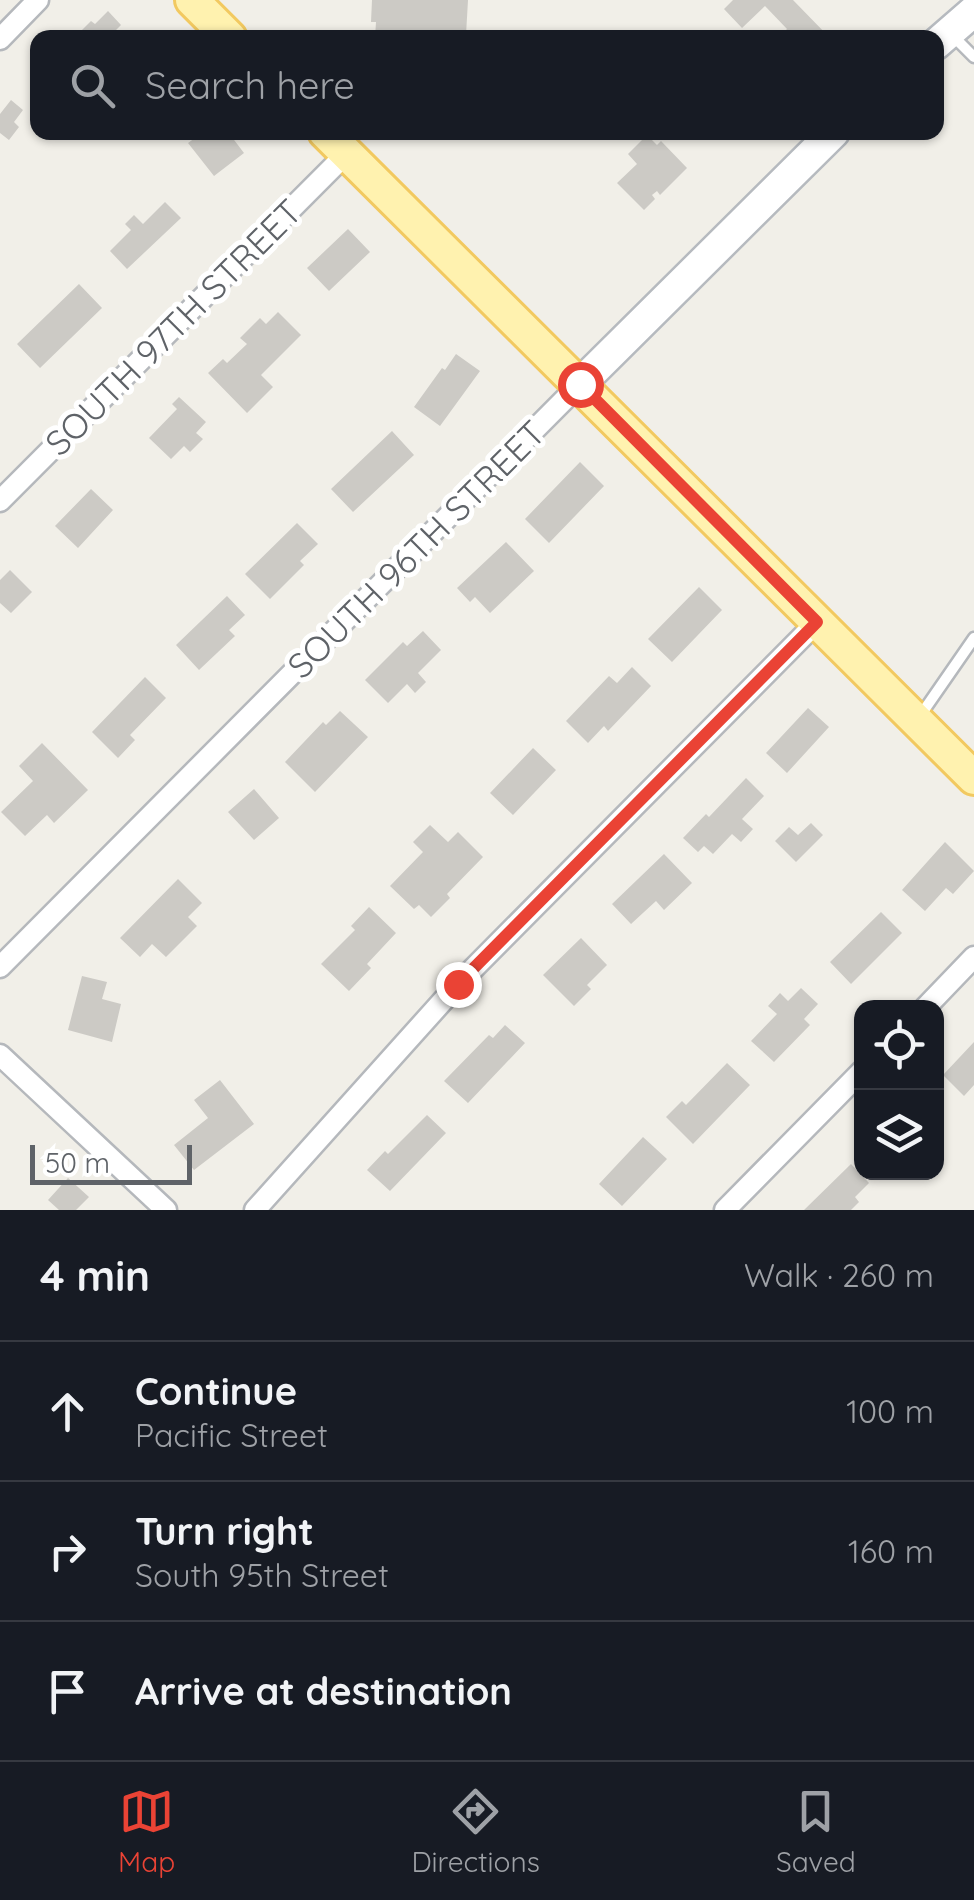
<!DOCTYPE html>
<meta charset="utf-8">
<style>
body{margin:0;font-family:Quicksand,sans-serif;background:#20242c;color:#f1f3f6}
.controls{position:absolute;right:30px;bottom:30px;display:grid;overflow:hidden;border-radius:20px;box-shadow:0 2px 8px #0004}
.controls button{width:90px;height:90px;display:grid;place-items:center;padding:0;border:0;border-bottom:2px solid #363941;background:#171b24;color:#f1f3f6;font:50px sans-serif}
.scale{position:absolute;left:30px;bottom:25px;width:162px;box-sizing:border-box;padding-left:10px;border:5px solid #5f6368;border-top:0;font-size:28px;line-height:35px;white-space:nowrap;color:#5f6368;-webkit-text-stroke:8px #fff;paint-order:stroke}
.stop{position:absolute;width:30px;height:30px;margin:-22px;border:8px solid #ea4335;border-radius:50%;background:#fff}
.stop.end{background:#ea4335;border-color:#fff;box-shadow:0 2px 10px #0008}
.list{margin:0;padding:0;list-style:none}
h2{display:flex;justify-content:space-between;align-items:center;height:130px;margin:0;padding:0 40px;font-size:42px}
h2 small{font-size:32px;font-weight:400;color:#9ea1a6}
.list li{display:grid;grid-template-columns:65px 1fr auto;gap:30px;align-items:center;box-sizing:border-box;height:140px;padding:0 40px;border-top:2px solid #363941}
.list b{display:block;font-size:38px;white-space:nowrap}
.list p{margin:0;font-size:32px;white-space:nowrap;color:#9ea1a6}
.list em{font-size:32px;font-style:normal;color:#9ea1a6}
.icon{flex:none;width:55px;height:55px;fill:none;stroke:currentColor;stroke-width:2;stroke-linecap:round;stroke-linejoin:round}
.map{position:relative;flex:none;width:974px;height:1210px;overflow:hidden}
.search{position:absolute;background:#171b24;box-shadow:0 2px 8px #0004;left:30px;right:30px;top:30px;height:110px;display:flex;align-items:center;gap:25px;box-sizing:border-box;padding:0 35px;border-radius:20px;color:#9ea1a6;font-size:38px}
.sheet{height:550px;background:#171b24}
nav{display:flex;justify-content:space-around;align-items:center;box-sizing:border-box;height:140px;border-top:2px solid #363941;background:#171b24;font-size:28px;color:#9ea1a6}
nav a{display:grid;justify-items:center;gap:5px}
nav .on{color:#ea4335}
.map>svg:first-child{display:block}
.building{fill:#cccac5}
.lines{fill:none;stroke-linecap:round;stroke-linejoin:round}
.lane-casing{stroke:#b5b8bc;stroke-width:15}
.street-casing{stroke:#b5b8bc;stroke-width:25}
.secondary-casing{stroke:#b6babf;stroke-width:35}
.primary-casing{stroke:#f2c960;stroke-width:38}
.lane{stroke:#fff;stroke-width:10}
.street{stroke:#fff;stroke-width:20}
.secondary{stroke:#fff;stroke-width:30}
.primary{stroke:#fff2af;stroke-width:32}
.route{stroke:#ea4335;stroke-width:12}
.labels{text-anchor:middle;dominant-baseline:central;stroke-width:10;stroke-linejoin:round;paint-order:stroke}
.street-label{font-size:35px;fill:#5f6368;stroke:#fff}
</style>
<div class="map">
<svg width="974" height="1210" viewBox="0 0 974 1210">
<rect width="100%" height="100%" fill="#f1efe8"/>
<path class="building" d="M372,0H468L466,35L436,33V38H375L376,22H371Z
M733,0H793L830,38H783L781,35L787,29L765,6L742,28L724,9Z
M108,11L121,25L108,38H74L91,21L95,24Z
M11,100L23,110L14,122L19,127L9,140L0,133V114Z
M191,132H228L244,153L214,176L188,143L195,138Z
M647,135L657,145L661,141L687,168L660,195L657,191L652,195L655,199L644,210L617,183L637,164L628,154Z
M165,202L181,218L127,269L110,251L131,230L125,224L134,215L143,224Z
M348,229L370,252L329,291L307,268Z
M79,284L102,308L40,368L17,344Z
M278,312L301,335L261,375L273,387L247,413L208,373L223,359L227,363L247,344L240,338L260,318L266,324Z
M456,354L480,371L440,426L414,407L442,368L445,370Z
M179,397L206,422L196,433L203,439L190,452L184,446L171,459L149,438L177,409L172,404Z
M392,431L414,455L353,512L331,489Z
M580,462L604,486L549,543L525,519Z
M91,489L113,510L78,548L55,526Z
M297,523L318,544L300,561L304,565L270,599L245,574Z
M506,542L534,571L490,613L475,597L470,602L457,588Z
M10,570L32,592L11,613L0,603V580Z
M699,587L722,610L672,662L648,639Z
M227,596L245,615L229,630L235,636L199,670L176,645Z
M423,631L441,650L418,673L426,682L415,693L407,684L388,703L365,680L403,642L407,646Z
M632,667L651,686L608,731L604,726L588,743L566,721L609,676L617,683Z
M145,677L166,698L130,735L135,740L118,758L92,732Z
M808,708L829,727L787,773L766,753Z
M340,711L368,737L315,792L285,762L323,722L326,725Z
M42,743L88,790L54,823L47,815L25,836L1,812L33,781L19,766Z
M533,748L556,770L513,815L490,793Z
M746,778L764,796L742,819L753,829L741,842L732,834L713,854L704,846L698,852L683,838L706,814L709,817Z
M254,789L279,818L254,840L228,812Z
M811,823L823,835L796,862L775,841L789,827L798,835Z
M430,825L448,842L458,832L483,857L447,894L450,898L431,917L419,905L414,909L390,886L423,852L413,842Z
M945,842L974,871L953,894L946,888L925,911L902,890Z
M664,854L692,883L664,910L656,901L631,924L612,904Z
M178,879L202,903L188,917L197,926L166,957L152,944L140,957L120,938Z
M369,907L396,933L367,964L371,968L349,991L321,964L355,930L351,926Z
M881,912L902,933L851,984L830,962Z
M581,938L607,965L587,985L591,989L574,1006L543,975Z
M82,976L107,982L102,999L121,1004L112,1042L68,1030Z
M801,988L818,1004L804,1019L810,1025L774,1062L751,1041L777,1014L768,1006L780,993L788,1001Z
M505,1025L525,1043L468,1103L444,1081L489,1035L493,1038Z
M974,1042V1085L964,1096L943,1075Z
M727,1063L750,1085L693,1144L666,1117L682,1101L686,1105Z
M220,1080L254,1124L194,1170L174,1145L208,1118L194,1100Z
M427,1115L446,1133L390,1191L367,1170L385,1151L388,1154Z
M643,1137L667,1159L622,1206L599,1184Z
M851,1164L869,1183L855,1197L859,1202L851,1210H804Z
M68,1178L89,1197L76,1210H59L48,1200Z"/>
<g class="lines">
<defs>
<path id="lane" d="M953,36L974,57
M920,716L974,638"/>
<path id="street" d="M0,39L38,0
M0,501L346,154
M0,967L580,384
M925,1008L974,957
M0,1055L166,1210
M255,1210L458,984L817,622
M725,1210L862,1071"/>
<path id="secondary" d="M936,44L974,11
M580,384L834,132"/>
<path id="primary" d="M192,0L230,38
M325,132L974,778"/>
</defs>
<use href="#lane" class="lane-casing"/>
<use href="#street" class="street-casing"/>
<use href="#secondary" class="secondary-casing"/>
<use href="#primary" class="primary-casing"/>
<use href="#lane" class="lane"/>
<use href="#street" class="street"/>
<use href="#secondary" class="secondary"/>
<use href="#primary" class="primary"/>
</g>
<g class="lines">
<path class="route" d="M458,984L817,622L580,384"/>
</g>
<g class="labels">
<g class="street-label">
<text transform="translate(173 327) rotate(-45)">SOUTH 97TH STREET</text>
<text transform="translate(416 549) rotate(-45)">SOUTH 96TH STREET</text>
</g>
</g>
</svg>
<div class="controls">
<button><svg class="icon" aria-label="locate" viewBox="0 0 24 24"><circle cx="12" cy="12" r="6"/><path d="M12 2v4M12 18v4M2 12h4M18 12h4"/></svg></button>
<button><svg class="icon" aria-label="layers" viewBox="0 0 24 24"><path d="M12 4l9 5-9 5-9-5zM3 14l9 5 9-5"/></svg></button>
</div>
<div class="scale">50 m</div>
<div class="stop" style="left:580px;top:384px"></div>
<div class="stop end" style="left:458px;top:984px"></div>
<div class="search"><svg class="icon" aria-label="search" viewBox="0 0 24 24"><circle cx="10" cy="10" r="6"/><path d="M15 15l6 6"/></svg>Search here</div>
</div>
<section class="sheet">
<h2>4 min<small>Walk · 260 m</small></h2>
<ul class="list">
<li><svg class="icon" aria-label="ahead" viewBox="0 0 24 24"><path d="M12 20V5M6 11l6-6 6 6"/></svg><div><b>Continue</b><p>Pacific Street</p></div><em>100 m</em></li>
<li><svg class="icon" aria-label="right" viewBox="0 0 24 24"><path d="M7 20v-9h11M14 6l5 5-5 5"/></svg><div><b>Turn right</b><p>South 95th Street</p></div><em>160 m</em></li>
<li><svg class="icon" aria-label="arrive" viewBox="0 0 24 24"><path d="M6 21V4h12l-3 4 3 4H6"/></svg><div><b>Arrive at destination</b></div></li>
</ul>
</section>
<nav>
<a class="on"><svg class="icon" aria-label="map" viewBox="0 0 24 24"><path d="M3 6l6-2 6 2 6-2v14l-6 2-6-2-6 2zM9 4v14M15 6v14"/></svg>Map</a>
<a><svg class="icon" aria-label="directions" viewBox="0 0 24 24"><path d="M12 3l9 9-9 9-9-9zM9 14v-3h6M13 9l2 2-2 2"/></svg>Directions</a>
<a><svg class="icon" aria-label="saved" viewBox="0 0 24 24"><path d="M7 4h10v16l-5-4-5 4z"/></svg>Saved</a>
</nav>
